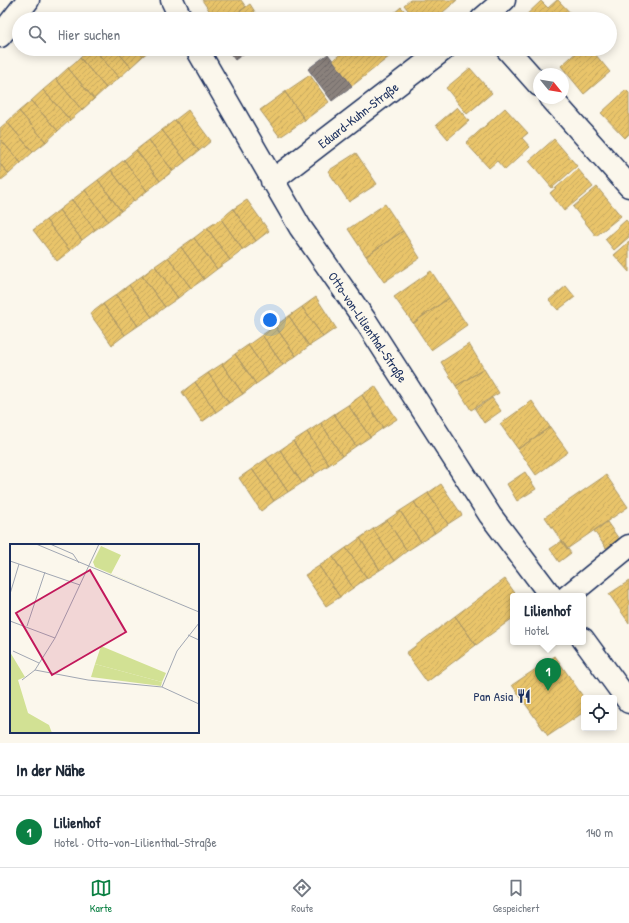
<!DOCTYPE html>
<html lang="de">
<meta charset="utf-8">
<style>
body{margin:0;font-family:"Patrick Hand",sans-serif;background:#f6f6f7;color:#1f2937}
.controls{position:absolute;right:12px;bottom:12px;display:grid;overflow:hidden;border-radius:4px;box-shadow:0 2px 10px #0003}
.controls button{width:36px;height:36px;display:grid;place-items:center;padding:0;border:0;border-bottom:1px solid #e0e1e3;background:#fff;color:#1f2937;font:20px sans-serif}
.compass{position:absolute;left:533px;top:68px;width:36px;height:36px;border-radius:50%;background:#fff;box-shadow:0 2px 10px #0003;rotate:120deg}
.you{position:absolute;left:270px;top:320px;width:14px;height:14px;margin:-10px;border:3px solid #fff;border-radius:50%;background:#1a73e8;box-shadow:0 0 0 6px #1a73e833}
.badge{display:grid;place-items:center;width:26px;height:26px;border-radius:50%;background:#0b8043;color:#fff;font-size:13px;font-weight:700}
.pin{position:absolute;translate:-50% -33px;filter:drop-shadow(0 1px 2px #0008)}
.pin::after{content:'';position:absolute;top:21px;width:14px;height:12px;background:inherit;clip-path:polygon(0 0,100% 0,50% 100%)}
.popup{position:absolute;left:510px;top:593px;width:76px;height:52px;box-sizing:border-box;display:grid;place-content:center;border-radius:4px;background:#fff;filter:drop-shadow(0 1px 3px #0005);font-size:13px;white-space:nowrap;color:#747a83}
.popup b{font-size:15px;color:#1f2937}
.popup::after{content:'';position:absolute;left:50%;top:100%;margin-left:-8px;border:8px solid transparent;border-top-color:#fff}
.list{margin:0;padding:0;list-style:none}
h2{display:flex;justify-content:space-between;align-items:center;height:52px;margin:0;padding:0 16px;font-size:17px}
h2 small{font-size:13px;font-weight:400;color:#747a83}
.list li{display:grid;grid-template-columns:26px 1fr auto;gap:12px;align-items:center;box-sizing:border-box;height:72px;padding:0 16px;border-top:1px solid #e0e1e3}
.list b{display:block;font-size:15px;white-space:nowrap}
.list p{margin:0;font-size:13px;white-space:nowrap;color:#747a83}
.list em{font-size:13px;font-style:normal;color:#747a83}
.icon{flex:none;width:22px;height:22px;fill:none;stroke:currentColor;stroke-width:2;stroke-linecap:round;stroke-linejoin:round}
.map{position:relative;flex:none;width:629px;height:743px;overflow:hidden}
.search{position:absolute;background:#fff;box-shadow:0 2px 10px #0003;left:12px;right:12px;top:12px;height:44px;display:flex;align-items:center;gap:10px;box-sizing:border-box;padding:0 14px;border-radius:22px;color:#747a83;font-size:15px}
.sheet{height:124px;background:#fff}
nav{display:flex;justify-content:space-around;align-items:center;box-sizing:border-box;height:56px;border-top:1px solid #e0e1e3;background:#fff;font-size:11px;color:#747a83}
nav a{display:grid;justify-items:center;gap:2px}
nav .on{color:#0b8043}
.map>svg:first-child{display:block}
.homes{fill:url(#homes-hatch);stroke:#ab9766}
.industry{fill:url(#industry-hatch);stroke:#696873}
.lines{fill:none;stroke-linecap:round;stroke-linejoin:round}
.minor-casing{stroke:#1b2f5e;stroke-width:25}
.minor{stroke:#fbf7ec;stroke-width:22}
.labels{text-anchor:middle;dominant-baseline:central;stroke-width:4;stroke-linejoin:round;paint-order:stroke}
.street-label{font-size:13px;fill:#1b2f5e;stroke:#fbf7ec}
.poi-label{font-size:13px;fill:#1b2f5e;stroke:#fbf7ec;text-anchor:end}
.inset-road{fill:none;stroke:#a1a7b3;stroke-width:1}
.view{fill:#c2185b;fill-opacity:0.15;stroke:#c2185b;stroke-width:2}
.inset-edge{fill:none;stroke:#1b2f5e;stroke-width:2}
</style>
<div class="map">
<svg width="629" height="743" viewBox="0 0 629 743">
<defs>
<pattern id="homes-hatch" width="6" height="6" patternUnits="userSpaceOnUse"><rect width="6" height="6" fill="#e9c46a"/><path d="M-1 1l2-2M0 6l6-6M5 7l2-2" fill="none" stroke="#c7a95e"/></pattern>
<pattern id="industry-hatch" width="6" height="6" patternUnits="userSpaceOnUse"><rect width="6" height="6" fill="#8a817c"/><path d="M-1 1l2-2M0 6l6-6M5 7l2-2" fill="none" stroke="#706a69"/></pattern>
</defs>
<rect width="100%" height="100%" fill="#fbf7ec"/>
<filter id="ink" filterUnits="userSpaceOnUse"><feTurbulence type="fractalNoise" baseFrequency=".025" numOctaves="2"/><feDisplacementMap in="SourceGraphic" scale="8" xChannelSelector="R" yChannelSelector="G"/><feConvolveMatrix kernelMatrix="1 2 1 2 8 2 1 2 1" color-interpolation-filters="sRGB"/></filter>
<g filter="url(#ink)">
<path class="homes" d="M202,0H241L246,7L228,19H215Z
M410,0H457L435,19H415L404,5Z
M557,0H558L576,19H522L541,1L548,8Z
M250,4L255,12L244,19H235L233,16Z
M401,7L412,19H397L393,14Z
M90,49H94L119,78L106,88L80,58Z
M94,49H115L131,67L119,78Z
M115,49H137L143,56L131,67Z
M137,49H151L143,56Z
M347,49H399L352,86L333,60Z
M580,49H591L610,72L584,94L561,66Z
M80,58L106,88L94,99L68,68Z
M68,68L94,99L82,110L56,79Z
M470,68L492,93L467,114L446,88Z
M310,75L329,102L305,120L285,92Z
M56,79L82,110L70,120L43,90Z
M43,90L70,120L58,131L31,101Z
M626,90L629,93V134L625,138L601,113Z
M285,92L305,120L280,137L260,110Z
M31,101L58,131L46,142L19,111Z
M457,107L469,121L448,139L436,125Z
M505,108L528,133L522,138L530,147L505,170L497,161L489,168L466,143Z
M188,110L211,141L199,151L175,120Z
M19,111L46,142L33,152L7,122Z
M175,120L199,151L186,161L162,130Z
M7,122L33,152L21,163L0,139V128Z
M162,130L186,161L173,171L149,140Z
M0,139L21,163L9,174L0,164Z
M554,139L577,166L552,188L529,161Z
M149,140L173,171L160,181L136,150Z
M136,150L160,181L147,191L124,160Z
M356,153L377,184L349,202L328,171Z
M124,160L147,191L134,201L111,170Z
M0,164L9,174L0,181Z
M578,169L593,187L564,211L550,193Z
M111,170L134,201L121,211L98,180Z
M98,180L121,211L108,221L85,190Z
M597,187L621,216L596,236L573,207Z
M85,190L108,221L95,230L72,200Z
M72,200L95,230L82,240L59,210Z
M247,200L269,231L256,241L233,209Z
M385,204L403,231L366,256L348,229Z
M233,209L256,241L243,250L221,219Z
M59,210L82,240L70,251L46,220Z
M221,219L243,250L230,260L207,228Z
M46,220L70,251L57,261L33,230Z
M626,220L629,224V237L614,250L605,239Z
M207,228L230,260L217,269L194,238Z
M403,231L420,258L384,282L366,256Z
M194,238L217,269L204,279L181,247Z
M629,242V272L614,255Z
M181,247L204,279L191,288L168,257Z
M168,257L191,288L178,298L155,266Z
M155,266L178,298L165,307L142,276Z
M431,271L449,298L413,323L394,297Z
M142,276L165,307L152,317L129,285Z
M129,285L152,317L138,326L116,295Z
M566,286L575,297L558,310L549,300Z
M116,295L138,326L125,335L103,304Z
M316,297L336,328L323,337L302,307Z
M449,298L467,325L431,350L413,323Z
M103,304L125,335L112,345L90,314Z
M302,307L323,337L309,346L289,316Z
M289,316L309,346L296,356L275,326Z
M275,326L296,356L283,365L262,335Z
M262,335L283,365L269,375L248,345Z
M469,344L484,369L456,386L441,362Z
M248,345L269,375L256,384L235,354Z
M235,354L256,384L243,394L222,364Z
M222,364L243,394L229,403L208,373Z
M484,369L499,393L471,410L456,386Z
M208,373L229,403L216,412L195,382Z
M195,382L216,412L202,422L182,392Z
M375,386L397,419L383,428L362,395Z
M362,395L383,428L370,437L348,405Z
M492,398L501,411L484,423L475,409Z
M532,401L550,427L518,449L500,424Z
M348,405L370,437L356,446L334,414Z
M334,414L356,446L342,456L321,423Z
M321,423L342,456L329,465L307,432Z
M550,427L568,452L536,475L518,449Z
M307,432L329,465L315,474L293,441Z
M293,441L315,474L302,483L280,450Z
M280,450L302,483L288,492L266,459Z
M266,459L288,492L274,501L252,469Z
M252,469L274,501L261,511L239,478Z
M525,472L536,489L517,501L507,484Z
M606,475L628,507L567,549L545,517Z
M441,484L462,515L448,524L428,493Z
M428,493L448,524L435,533L414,502Z
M414,502L435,533L421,542L400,511Z
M400,511L421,542L407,551L387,520Z
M387,520L407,551L394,561L373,529Z
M607,522L619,539L606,548L594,531Z
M373,529L394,561L380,570L360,538Z
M360,538L380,570L367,578L346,548Z
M562,541L571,553L559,562L550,549Z
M346,548L367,578L353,588L333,557Z
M333,557L353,588L340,597L319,566Z
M319,566L340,597L326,606L305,575Z
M505,579L517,596H513V618L476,645L455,616Z
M629,581V623L609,594Z
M455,616L476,645L427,682L406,653Z
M555,656L584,698V712L548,736L512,685Z"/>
<path class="industry" d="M227,49H250L235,60Z
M328,54L352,86L332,101L308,69Z"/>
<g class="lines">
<defs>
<path id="minor" d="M172,0L181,19
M482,19L504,0
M0,36L28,0
M197,49L300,227L367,323L490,515L551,596
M507,49L539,85
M551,98L629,186
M272,181L444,49
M568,596L629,546
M583,639L629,702"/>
</defs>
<use href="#minor" class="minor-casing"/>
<use href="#minor" class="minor"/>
</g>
</g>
<defs>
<symbol id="restaurant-bare" viewBox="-9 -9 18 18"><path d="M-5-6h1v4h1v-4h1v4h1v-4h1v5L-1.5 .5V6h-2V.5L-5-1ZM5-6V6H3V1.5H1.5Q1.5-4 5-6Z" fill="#1b2f5e" stroke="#fbf7ec" stroke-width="2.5" paint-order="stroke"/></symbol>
</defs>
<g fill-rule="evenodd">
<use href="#restaurant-bare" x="514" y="686" width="20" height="20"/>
</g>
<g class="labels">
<g class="street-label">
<text transform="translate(358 115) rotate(-38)">Eduard-Kuhn-Straße</text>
<text transform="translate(368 327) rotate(56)">Otto-von-Lilienthal-Straße</text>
</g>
<g class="poi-label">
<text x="513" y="696">Pan Asia</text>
</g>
</g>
<g transform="translate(10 544)">
<rect width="189" height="189" fill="#fbf7ec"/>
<path d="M91,2L111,11L101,30L189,67L85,23L83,18ZM91,102L156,129L152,138L85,120ZM0,108L15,133L8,136L18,169L39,181L42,189H0Z" fill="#d2e194"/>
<path d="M85,120L152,138L151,142L81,133Z" fill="#d2e194"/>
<path class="inset-road" d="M26,0L189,68M40,0L63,10L69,19M0,17L70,41M0,50L9,20M0,77L45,94M17,82L35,28M178,91L189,96M3,107L29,119M25,126L78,136L152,143L189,160M12,136L25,126L45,94L89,0M152,143L167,107L189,79"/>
<path class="view" d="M80,26L116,88L42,131L6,69Z"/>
<rect width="189" height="189" class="inset-edge"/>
</g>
</svg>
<div class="controls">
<button><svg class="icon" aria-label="locate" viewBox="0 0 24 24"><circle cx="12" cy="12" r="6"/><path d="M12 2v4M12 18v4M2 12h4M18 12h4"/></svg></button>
</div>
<svg class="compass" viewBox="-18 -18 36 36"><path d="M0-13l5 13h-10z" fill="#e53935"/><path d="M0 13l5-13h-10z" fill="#747a83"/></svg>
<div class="you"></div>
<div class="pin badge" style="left:548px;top:691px">1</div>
<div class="popup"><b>Lilienhof</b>Hotel</div>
<div class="search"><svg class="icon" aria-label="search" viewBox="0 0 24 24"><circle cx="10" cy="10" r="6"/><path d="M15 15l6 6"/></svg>Hier suchen</div>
</div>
<section class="sheet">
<h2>In der Nähe<small></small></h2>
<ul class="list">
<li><span class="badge">1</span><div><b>Lilienhof</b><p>Hotel · Otto-von-Lilienthal-Straße</p></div><em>140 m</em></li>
</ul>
</section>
<nav>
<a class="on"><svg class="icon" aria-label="map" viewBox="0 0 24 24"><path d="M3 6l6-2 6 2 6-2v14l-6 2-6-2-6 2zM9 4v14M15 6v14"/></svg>Karte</a>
<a><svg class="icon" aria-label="directions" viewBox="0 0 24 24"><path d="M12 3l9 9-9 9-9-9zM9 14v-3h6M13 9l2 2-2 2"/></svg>Route</a>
<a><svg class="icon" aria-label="saved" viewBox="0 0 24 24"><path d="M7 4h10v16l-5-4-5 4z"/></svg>Gespeichert</a>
</nav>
